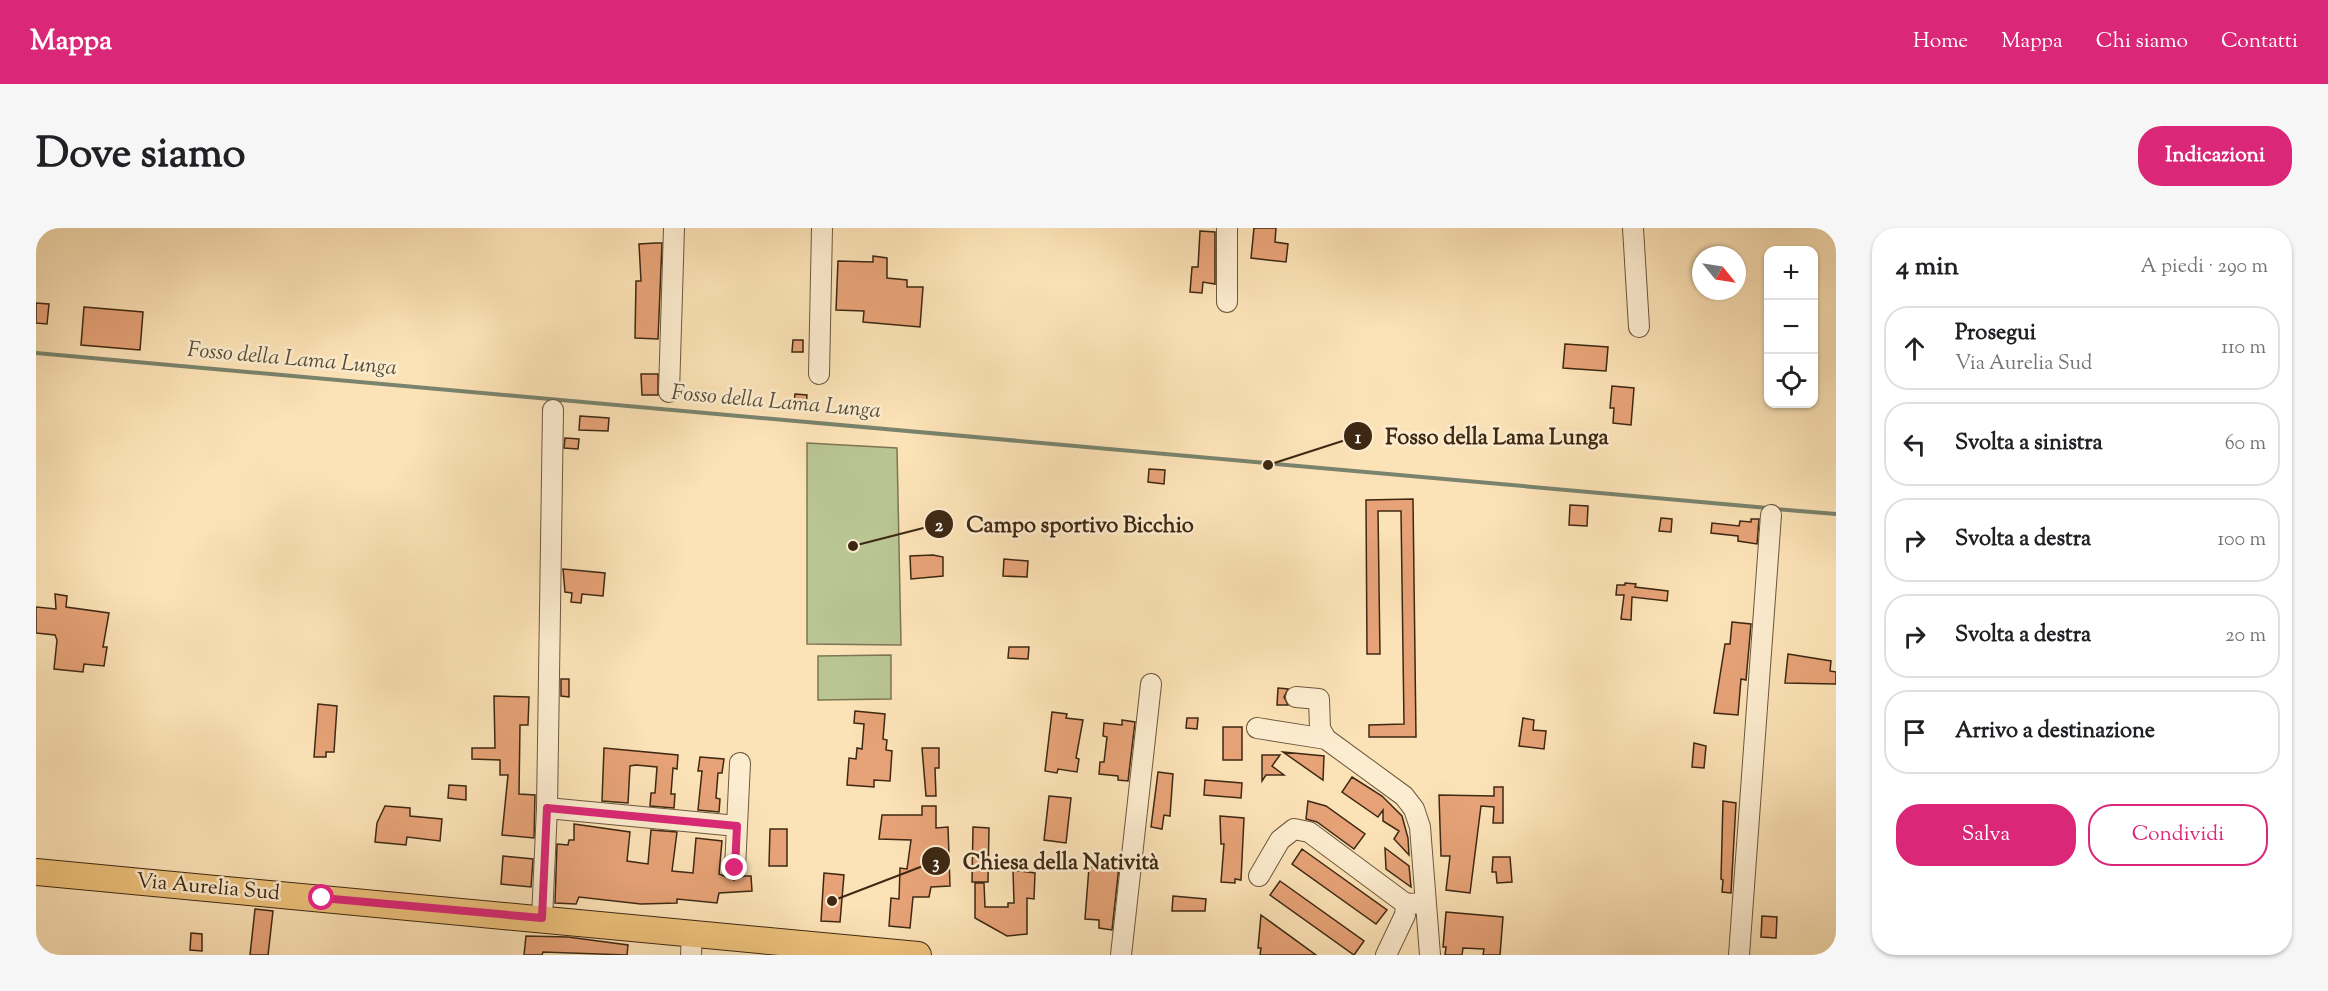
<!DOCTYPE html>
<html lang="it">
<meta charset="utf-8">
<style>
body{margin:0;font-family:"Sorts Mill Goudy",serif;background:#f6f6f6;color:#202124}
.controls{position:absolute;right:18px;top:18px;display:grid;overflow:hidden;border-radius:12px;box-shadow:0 2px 4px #0004}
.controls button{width:54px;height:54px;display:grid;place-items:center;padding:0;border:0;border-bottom:2px solid #e0e0e0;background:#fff;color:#202124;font:30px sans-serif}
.compass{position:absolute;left:1656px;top:18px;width:54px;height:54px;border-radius:50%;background:#fff;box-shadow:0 2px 4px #0004;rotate:120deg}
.stop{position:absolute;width:18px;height:18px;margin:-14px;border:4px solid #db2777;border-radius:50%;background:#fff}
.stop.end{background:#db2777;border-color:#fff;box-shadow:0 2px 6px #0008}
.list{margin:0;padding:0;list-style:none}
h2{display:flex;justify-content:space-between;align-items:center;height:78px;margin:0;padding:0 24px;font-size:26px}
h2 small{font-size:20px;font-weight:400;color:#757577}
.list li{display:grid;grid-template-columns:39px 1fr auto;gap:18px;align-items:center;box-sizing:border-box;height:84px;margin:0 12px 12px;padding:0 12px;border:2px solid #e0e0e0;border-radius:24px}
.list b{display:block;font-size:22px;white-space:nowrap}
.list p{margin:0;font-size:20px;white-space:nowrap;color:#757577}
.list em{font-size:20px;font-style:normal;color:#757577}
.actions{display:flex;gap:12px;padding:18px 24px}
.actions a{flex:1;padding:14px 0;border:2px solid #db2777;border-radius:24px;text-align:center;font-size:21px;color:#db2777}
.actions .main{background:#db2777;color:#fff}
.icon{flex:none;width:33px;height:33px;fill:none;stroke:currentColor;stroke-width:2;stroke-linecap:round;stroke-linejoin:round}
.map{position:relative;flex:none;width:1800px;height:727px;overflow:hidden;border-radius:24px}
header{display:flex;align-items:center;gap:36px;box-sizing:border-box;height:84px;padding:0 30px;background:#db2777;color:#fff}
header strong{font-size:28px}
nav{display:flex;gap:33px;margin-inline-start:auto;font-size:21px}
.intro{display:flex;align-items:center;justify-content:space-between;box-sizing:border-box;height:144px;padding:0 36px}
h1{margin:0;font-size:42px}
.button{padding:15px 27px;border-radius:24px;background:#db2777;color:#fff;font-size:21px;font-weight:700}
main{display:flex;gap:36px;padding:0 36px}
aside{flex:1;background:#fff;border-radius:24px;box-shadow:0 2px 4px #0004}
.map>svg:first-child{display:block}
.garden{fill:#b9c593;stroke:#7c7653;stroke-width:1.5}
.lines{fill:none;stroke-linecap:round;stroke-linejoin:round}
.stream{stroke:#79836d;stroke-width:4}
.building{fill:#e7a377;stroke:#3e2813;stroke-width:1.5}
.minor-casing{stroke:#6e573c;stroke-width:22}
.major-casing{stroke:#3e2813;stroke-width:28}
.minor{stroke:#fdedd0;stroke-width:20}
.major{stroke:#eec27c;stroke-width:26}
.route{stroke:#db2777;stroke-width:8}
.labels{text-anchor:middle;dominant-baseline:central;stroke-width:5;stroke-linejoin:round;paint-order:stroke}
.street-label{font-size:21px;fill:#3e2813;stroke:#fdedd0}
.water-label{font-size:22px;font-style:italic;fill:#564e38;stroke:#fdedd0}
.leader{fill:none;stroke:#3e2813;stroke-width:2}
.callout-dot{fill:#3e2813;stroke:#fdedd0;stroke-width:2}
.mark-label{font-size:18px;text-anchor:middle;font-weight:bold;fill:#fff}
.callout-label{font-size:22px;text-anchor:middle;font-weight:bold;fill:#3e2813;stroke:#fdedd0;stroke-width:5;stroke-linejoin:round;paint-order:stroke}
</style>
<header>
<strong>Mappa</strong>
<nav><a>Home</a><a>Mappa</a><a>Chi siamo</a><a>Contatti</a></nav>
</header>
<div class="intro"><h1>Dove siamo</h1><a class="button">Indicazioni</a></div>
<main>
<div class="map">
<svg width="1800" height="727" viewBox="0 0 1800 727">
<rect width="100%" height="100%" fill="#fce3b7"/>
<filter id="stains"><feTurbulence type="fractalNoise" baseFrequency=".00333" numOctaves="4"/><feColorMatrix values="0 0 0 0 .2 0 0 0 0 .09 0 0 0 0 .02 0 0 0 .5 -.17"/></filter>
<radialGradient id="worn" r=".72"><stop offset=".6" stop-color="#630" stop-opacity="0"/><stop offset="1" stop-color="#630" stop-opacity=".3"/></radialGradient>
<path class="garden" d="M771,215L861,220L865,417L771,416Z
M855,427V471L782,472V428Z"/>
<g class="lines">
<path class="stream" d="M0,125L1732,280
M1740,281L1800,286"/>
</g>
<path class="building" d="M1218,0H1240L1239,14L1252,16L1250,34L1215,30Z
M1164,3L1179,4V56L1167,54L1166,65L1154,64L1156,39H1162Z
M620,15H626L622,111L599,110L600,53H605L603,16Z
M837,28L851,30V50L871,52V59H887L884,99L827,94L828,83L800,82L802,33L837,34Z
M0,75L13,76L11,96L0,95Z
M48,79L107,84L104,122L45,117Z
M757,112H767V124H756Z
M1529,116L1572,119L1570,143L1527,140Z
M605,146H622V167H606Z
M1576,158L1598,160L1595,197L1577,195L1578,180H1574Z
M759,166L771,167L770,178L758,177Z
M544,188L573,190L572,203L543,202Z
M529,210L543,211L542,221L528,220Z
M1113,241L1129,242L1128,256L1112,254Z
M1377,271L1380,509H1333V497L1368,496L1365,283H1342L1344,426H1331L1330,272Z
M1534,277L1552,278L1551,298L1533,297Z
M1625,290L1636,291L1635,304L1623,303Z
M1715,291H1723L1721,316L1702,313V308L1675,305L1676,295L1703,298L1704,293L1715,294Z
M897,327L907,329V348L875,351L874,328Z
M968,331L992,333L991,349L967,348Z
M527,341L569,345L567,368L546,366L545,375L535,374L536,365L529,364Z
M1589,355L1600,356L1599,359L1632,363L1631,373L1596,369L1595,392L1585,391L1588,367H1580L1581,357H1589Z
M19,366L31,368L30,379L73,385L67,419H71L68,438L48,436L47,444L18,441L21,412L19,407L0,405V379L20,381Z
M1696,394L1715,396L1710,452L1705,451L1702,487L1678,485L1689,416H1694Z
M973,419H993L992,431L972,430Z
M1752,426L1795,433L1794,443L1800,444V456L1749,455Z
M525,451H533V469L525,468Z
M1242,460L1252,461L1248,469L1252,477H1241Z
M458,468L493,469L492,497H484L483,566L499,567L498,610L466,607L472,547H464V532L436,531V520H459Z
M282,476L301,478L298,524H290V529H278Z
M819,483L849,486L847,511L851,512L850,522L856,523L854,553L838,552V559L811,557L813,530L820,531L821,520L826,521L828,496L818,495Z
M1016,484L1031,486L1030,490L1047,492L1040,530L1043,531L1041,544L1022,541L1021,545L1009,543Z
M1151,490H1162L1161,501L1150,500Z
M1487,490L1498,492L1497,502L1510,503L1508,521L1483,518Z
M1086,492L1099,494L1092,553L1082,552V548L1063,546L1064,534H1068L1071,509L1067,508L1068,495L1086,497Z
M1187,499H1206V532H1187Z
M1658,515L1670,518L1668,540L1656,539Z
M568,520L642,527L641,541L637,540L635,566H639L638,580L614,578L615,565H619L621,539L600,537L594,538L592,575L566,573Z
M886,520H903V540H899L900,568H890Z
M1247,524L1288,528L1287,552Z
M1226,527H1244L1236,538L1248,547H1230L1226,553Z
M664,529L688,531L686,545H682L680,570L684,571L683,584L662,582L666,543H662Z
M1122,544L1137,546L1134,588L1128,587L1126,601L1115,599Z
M1316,549L1346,568L1366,588L1372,610L1373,627L1358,611L1363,603L1347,593V582L1342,589L1306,564Z
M1169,552L1206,555L1205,570L1168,567Z
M413,557L430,558V572L412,570Z
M1458,559H1467V595H1457L1458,579L1445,578L1434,665L1410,662L1414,628H1405L1403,567L1458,568Z
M1013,568L1035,570L1030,615L1008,612Z
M1272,573L1290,578L1329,606L1318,621L1281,594L1270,591Z
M1687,573L1700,575L1695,665L1686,664L1687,652L1685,651Z
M349,578L374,580V588L406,591L404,613L371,609L370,617L339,614L341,595Z
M886,578H900V600L912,599L914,658L895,659L893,669H877L874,700L853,698L855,670L863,671L864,640L871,641L875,612L843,611L846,587H886Z
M1184,588L1208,590L1205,652L1199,651V655L1185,654L1188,616H1185Z
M538,596L594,604L591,633L612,636L615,602L641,604L636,643L657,645L660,610L686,613L683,646L698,652L708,648H715L716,663L683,665L681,675L641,671V675L605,676L543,669L540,676L519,675L521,616L532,617L533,612H538Z
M937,599L953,600L952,654H936Z
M734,601H751V638H733Z
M1349,620L1373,638L1375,659L1350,641Z
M1266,621L1351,682L1340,696L1256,636Z
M467,628L497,631L495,659L465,656Z
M1457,629H1474L1476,654L1461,655L1460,644H1456Z
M1069,637L1083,638L1076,702L1063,700V692L1049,691L1053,639L1069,640Z
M977,642L999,645L998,671L991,670V706L971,708L939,690V655H948L949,679H972V675H978Z
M788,645L808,647L804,694L785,693Z
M1244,653L1328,713L1318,727L1234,667Z
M1137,668L1170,671L1169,683H1136Z
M219,681L237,683L232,727H214Z
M1410,684L1467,689L1464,727H1447L1448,721L1427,720L1426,727H1409L1410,719H1407Z
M1225,687L1280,727H1224L1225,720H1222Z
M1726,688L1741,689L1740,710L1725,709Z
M155,705L166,706V723L154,722Z
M490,708L532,709L592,717L591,727L507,724L506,727H488Z"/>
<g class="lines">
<defs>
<path id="minor" d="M1597,0L1603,99
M1191,74V0
M783,146L786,0
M633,164L638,0
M1260,469L1283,471L1284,501L1290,511
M1221,500L1290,511L1368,568L1378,581L1384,599L1394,727
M511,580L517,182
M699,640L704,535
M1223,648L1244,612L1258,601L1273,604L1370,676L1389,675
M506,690L511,580L701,598
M655,727L656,704
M1085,727L1115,456
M1350,727L1369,687L1370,676
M1703,727L1735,287"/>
<path id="major" d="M0,644L882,727"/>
</defs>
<use href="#minor" class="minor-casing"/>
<use href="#major" class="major-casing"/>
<use href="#minor" class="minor"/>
<use href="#major" class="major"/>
</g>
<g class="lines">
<path class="route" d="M286,670L506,690L511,580L701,598L699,640"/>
</g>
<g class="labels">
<g class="street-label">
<text transform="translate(172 660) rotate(5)">Via Aurelia Sud</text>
</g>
<g class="water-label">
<text transform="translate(256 132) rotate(5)">Fosso della Lama Lunga</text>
<text transform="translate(740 175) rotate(5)">Fosso della Lama Lunga</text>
</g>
</g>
<path class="leader" d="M1232 237L1322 208M817 318L903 296M796 673L900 633"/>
<g class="callout-dot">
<circle cx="1232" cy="237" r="6"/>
<circle cx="817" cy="318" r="6"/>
<circle cx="796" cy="673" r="6"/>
<circle cx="1322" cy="208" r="15"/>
<circle cx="903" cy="296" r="15"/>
<circle cx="900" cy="633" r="15"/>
</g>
<g class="mark-label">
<text x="1322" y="215">1</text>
<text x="903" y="303">2</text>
<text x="900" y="640">3</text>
</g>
<g class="callout-label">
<text x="1461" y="216">Fosso della Lama Lunga</text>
<text x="1044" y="304">Campo sportivo Bicchio</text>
<text x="1025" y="641">Chiesa della Natività</text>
</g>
<rect width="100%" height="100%" filter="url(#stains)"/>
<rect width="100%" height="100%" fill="url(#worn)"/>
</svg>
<div class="controls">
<button>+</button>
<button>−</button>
<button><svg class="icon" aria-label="locate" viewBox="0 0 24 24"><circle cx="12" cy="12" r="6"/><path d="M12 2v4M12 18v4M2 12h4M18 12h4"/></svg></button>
</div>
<svg class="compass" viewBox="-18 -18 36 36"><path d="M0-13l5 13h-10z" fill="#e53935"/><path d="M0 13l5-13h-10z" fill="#757577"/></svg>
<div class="stop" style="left:286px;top:670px"></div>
<div class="stop end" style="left:699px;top:640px"></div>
</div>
<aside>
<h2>4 min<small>A piedi · 290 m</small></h2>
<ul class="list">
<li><svg class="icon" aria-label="ahead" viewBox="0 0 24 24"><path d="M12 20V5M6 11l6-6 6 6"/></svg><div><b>Prosegui</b><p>Via Aurelia Sud</p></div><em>110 m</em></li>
<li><svg class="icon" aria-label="left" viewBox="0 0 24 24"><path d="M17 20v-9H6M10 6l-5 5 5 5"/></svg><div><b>Svolta a sinistra</b></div><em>60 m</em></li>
<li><svg class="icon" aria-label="right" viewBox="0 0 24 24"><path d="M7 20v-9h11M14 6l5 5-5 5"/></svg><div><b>Svolta a destra</b></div><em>100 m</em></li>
<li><svg class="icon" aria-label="right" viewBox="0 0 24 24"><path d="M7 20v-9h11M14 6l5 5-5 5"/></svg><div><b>Svolta a destra</b></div><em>20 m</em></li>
<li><svg class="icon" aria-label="arrive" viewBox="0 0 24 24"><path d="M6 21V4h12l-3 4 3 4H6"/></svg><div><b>Arrivo a destinazione</b></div></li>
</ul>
<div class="actions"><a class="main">Salva</a><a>Condividi</a></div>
</aside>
</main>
